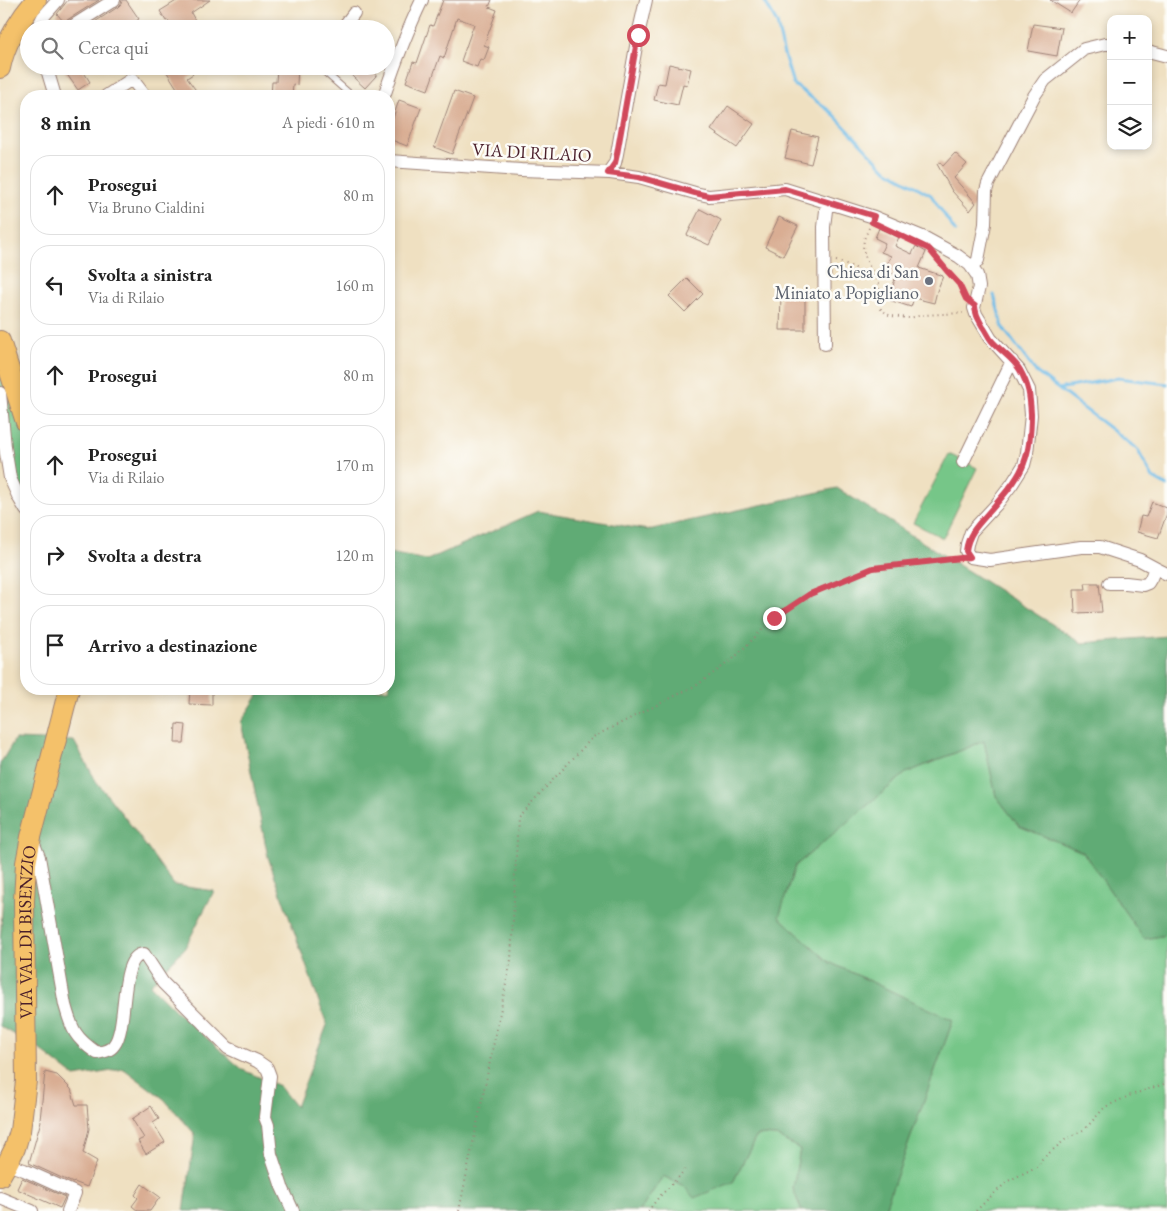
<!DOCTYPE html>
<html lang="it">
<meta charset="utf-8">
<style>
body{margin:0;font-family:"EB Garamond",serif;background:#f2f2f2;color:#222}
.controls{position:absolute;right:15px;top:15px;display:grid;overflow:hidden;border-radius:10px;box-shadow:0 2px 8px #0003}
.controls button{width:45px;height:45px;display:grid;place-items:center;padding:0;border:0;border-bottom:1px solid #e0e0e0;background:#fff;color:#222;font:25px sans-serif}
.stop{position:absolute;width:15px;height:15px;margin:-11px;border:4px solid #d1495b;border-radius:50%;background:#fff}
.stop.end{background:#d1495b;border-color:#fff;box-shadow:0 1px 5px #0008}
.list{margin:0;padding:0;list-style:none}
h2{display:flex;justify-content:space-between;align-items:center;height:65px;margin:0;padding:0 20px;font-size:21px}
h2 small{font-size:16px;font-weight:400;color:#767676}
.list li{display:grid;grid-template-columns:32px 1fr auto;gap:15px;align-items:center;box-sizing:border-box;height:80px;margin:0 10px 10px;padding:0 10px;border:1px solid #e0e0e0;border-radius:20px}
.list b{display:block;font-size:19px;white-space:nowrap}
.list p{margin:0;font-size:16px;white-space:nowrap;color:#767676}
.list em{font-size:16px;font-style:normal;color:#767676}
.icon{flex:none;width:28px;height:28px;fill:none;stroke:currentColor;stroke-width:2;stroke-linecap:round;stroke-linejoin:round}
.map{position:relative;flex:none;width:1167px;height:1211px;overflow:hidden}
.search{position:absolute;background:#fff;box-shadow:0 2px 8px #0003;left:20px;top:20px;width:375px;height:55px;display:flex;align-items:center;gap:12px;box-sizing:border-box;padding:0 18px;border-radius:28px;color:#767676;font-size:19px}
.panel{position:absolute;background:#fff;box-shadow:0 2px 8px #0003;left:20px;top:90px;width:375px;height:605px;border-radius:20px}
.map>svg:first-child{display:block}
.green{fill:#76c688;stroke:#60725a}
.forest{fill:#60ab74;stroke:#556550}
.lines{fill:none;stroke-linecap:round;stroke-linejoin:round}
.stream{stroke:#6ebce8;stroke-width:3}
.building{fill:#d9ad93}
.lane-casing{stroke:#9c8076;stroke-width:8}
.street-casing{stroke:#9c8076;stroke-width:14}
.primary-casing{stroke:#9c8076;stroke-width:22}
.path{stroke:#9c8076;stroke-width:2;stroke-dasharray:1 4;stroke-linecap:butt}
.lane{stroke:#fff;stroke-width:6}
.street{stroke:#fff;stroke-width:12}
.primary{stroke:#f4c16a;stroke-width:20}
.route{stroke:#d1495b;stroke-width:6}
.worship-dot{fill:#6b7280;stroke:#fdfcf7;stroke-width:2}
.labels{text-anchor:middle;dominant-baseline:central;stroke-width:5;stroke-linejoin:round;paint-order:stroke}
.street-label{font-size:18px;fill:#4a1f2b;stroke:#fdfcf7}
.worship-label{font-size:18px;fill:#5b616d;stroke:#fdfcf7;text-anchor:end}
</style>
<div class="map">
<svg width="1167" height="1211" viewBox="0 0 1167 1211">
<rect width="100%" height="100%" fill="#fdfcf7"/>
<filter id="ink" filterUnits="userSpaceOnUse"><feTurbulence type="fractalNoise" baseFrequency=".02" numOctaves="2"/><feDisplacementMap in="SourceGraphic" scale="10" xChannelSelector="R" yChannelSelector="G"/><feConvolveMatrix kernelMatrix="1 2 1 2 8 2 1 2 1" color-interpolation-filters="sRGB"/></filter>
<filter id="wash" filterUnits="userSpaceOnUse"><feTurbulence type="fractalNoise" baseFrequency=".0096" numOctaves="4" result="noise"/><feDisplacementMap in="SourceGraphic" scale="20" xChannelSelector="R" yChannelSelector="G"/><feGaussianBlur stdDeviation="1.12" result="paint"/><feColorMatrix in="noise" values="0 0 0 0 0 0 0 0 0 0 0 0 0 0 0 0 0 1.4 0 .05"/><feComposite in="paint" operator="in"/></filter>
<g filter="url(#wash)">
<rect width="100%" height="100%" fill="#efe0c1"/>
<path class="green" d="M0,365L26,426V507L12,477L0,383Z
M949,454L977,468L943,538L913,523Z
M984,741L996,796L1019,826L1083,852L1144,939L1167,935V1211H884L953,1020L829,962L779,917L795,866L906,773Z
M757,1135L776,1136L800,1149L793,1189L802,1211H640L663,1176L684,1186L733,1182Z"/>
<path class="forest" d="M837,488L1082,643L1167,636V935L1144,939L1083,852L1019,826L996,796L984,741L906,773L795,866L779,917L829,962L953,1020L884,1211H802L793,1189L800,1149L776,1136L757,1135L733,1182L694,1198L684,1186L663,1176L640,1211H184L195,1134L164,1099L124,1069L75,1077L39,1049L0,1026V948L3,892L0,844V764L15,739L74,741L96,781L130,824L174,885L214,891L185,948L150,985L176,1011L243,1070L279,1086L296,1107L327,1025L268,857L241,722L262,689H389V553L427,560L538,511L648,530Z"/>
<g class="lines">
<path class="stream" d="M764,0L777,23L783,51L793,84L831,112L885,169L931,195L955,231
M994,295L1003,328L1036,372L1137,449L1153,478L1167,486
M1058,389L1118,378L1167,384"/>
</g>
<g id="blocks">
<path class="building" d="M68,0H99L64,22L57,14Z
M122,0H126L139,19L124,29H84L118,7L121,4Z
M178,0H210L191,13L196,22L185,29H174L168,20L166,21L160,11Z
M443,0H492L489,7L497,10L484,45L489,47L484,60L480,59L477,67L461,61L474,24L457,18L444,58L440,56L428,90L406,82L413,62L417,63L430,25L433,26Z
M1050,0H1080L1071,13Z
M1033,24L1062,28L1057,56L1028,51Z
M669,64L691,69L687,85L683,84L678,105L654,100L658,83L665,84Z
M61,66H80L90,82L78,90Z
M163,66H189L193,74L187,78L200,96H182Z
M341,66H376V76L365,88Z
M277,67H298L297,85L293,84L292,96H271L272,82H276Z
M454,91L473,98L452,154L434,147Z
M399,100L421,108L407,146L389,139V130Z
M728,106L754,124L737,148L711,130Z
M792,131L818,137L811,164L785,158Z
M955,153L967,164L954,178L976,203L970,211L952,191L937,164L940,162L943,166Z
M700,209L721,220L709,245L687,235Z
M779,217L798,226L783,256L765,247Z
M879,228L899,237L895,246L912,254L916,246L926,252L919,268L943,276L937,291L934,303L914,298L911,307L889,300L896,275L884,270L891,256L881,252L885,243L875,238Z
M687,278L703,294L685,312L669,296Z
M781,294H805V330H780Z
M1152,502L1167,508V513L1158,538L1137,532L1141,516L1146,517Z
M1085,583H1099L1102,612L1075,613L1074,589H1086Z
M190,689H212V705L189,704Z
M176,724L186,725L184,743H175Z
M45,1072L57,1075L71,1089L76,1105H87L89,1129L83,1153L97,1161L87,1187L74,1182L73,1183L29,1163L41,1121L40,1120Z
M151,1106L159,1119L153,1123L165,1142L146,1154L138,1141L144,1138L132,1119Z
M22,1178L65,1197L60,1208L17,1189Z
M142,1184L160,1197L150,1211H138L132,1206L138,1198L135,1195Z"/>
</g>
</g>
<g filter="url(#ink)">
<use href="#blocks" fill-opacity="0" stroke="#9c8076" stroke-width="1"/>
<g class="lines">
<defs>
<path id="lane" d="M318,66L352,96"/>
<path id="street" d="M37,29L43,17L58,0
M68,29L114,0
M342,29L354,13
M1148,51L1167,56
M46,66L55,96
M106,96L132,79L145,96
M384,96C395,63 407,31 422,0
M389,161L521,170L610,173L639,177L695,193L709,196L785,189L874,217L925,238L958,256L970,265L977,275L979,287L974,308L976,314L991,339L1019,370L1029,390L1031,415L1027,453L1024,465L1012,484L996,505L971,532L967,544L966,551L970,557L990,560L1081,547H1100L1140,560L1155,568L1151,578L1148,583L1143,585L1126,583H1109
M608,173L615,163L617,154L638,35L646,0
M972,268L978,260L985,224L986,191L988,184L1034,96L1045,80L1084,49L1105,44H1111
M825,344L824,227L827,202
M0,393L5,447L10,478L19,498L26,510
M963,462L1012,361
M1155,568L1167,574
M32,839L39,857L65,1005C72,1030 75,1038 97,1053C103,1052 110,1051 114,1045C129,1026 118,955 144,954L163,983L228,1048L257,1061L267,1068L270,1076L265,1117L268,1125L271,1154L282,1187L293,1211
M7,1164L24,1170L75,1193L68,1211
M0,1198L32,1211"/>
<g id="primary">
<path d="M0,68C5,42 19,20 36,0"/>
<path d="M0,341L26,422"/>
<path id="s1" d="M0,1176L7,1164L15,1148L20,1131L26,1081L24,901L26,863L31,837L69,689"/>
</g>
</defs>
<use href="#lane" class="lane-casing"/>
<use href="#street" class="street-casing"/>
<use href="#primary" class="primary-casing"/>
<path class="path" d="M869,228L864,239L863,249L867,262L879,285L881,309L887,314L891,316L909,318L923,315L963,313
M938,260L959,284L965,295
M836,261L846,264L873,276
M459,1211L511,960L518,817L593,737L697,685L733,659L774,618L810,595L873,568L956,558
M648,1211L658,1198L679,1177L685,1169
M976,1211L987,1200L1008,1181L1038,1166L1042,1159L1066,1139L1085,1129L1105,1107L1131,1095L1167,1083"/>
<use href="#lane" class="lane"/>
<use href="#street" class="street"/>
<use href="#primary" class="primary"/>
</g>
</g>
<g class="lines" filter="url(#ink)">
<path class="route" d="M638,35L617,154L615,163L608,173L639,177L695,193L709,196L785,189L874,216L872,222L929,249L948,272L959,284L966,299L975,306C975,314 979,320 983,327C986,331 988,336 991,340C1000,351 1013,358 1020,370C1029,386 1030,396 1031,414C1031,430 1030,448 1024,463C1019,478 1006,492 996,504C984,519 968,531 966,551L970,557L873,568L810,594L774,618"/>
</g>
<circle class="worship-dot" cx="929" cy="281" r="5"/>
<g class="labels">
<g class="street-label">
<text transform="translate(532 152) rotate(3)">VIA DI RILAIO</text>
<text stroke="none"><textPath href="#s1" startOffset="249">VIA VAL DI BISENZIO</textPath></text>
</g>
<g class="worship-label">
<text x="919" y="271">Chiesa di San<tspan x="919" dy="21">Miniato a Popigliano</tspan></text>
</g>
</g>
</svg>
<div class="controls">
<button>+</button>
<button>−</button>
<button><svg class="icon" aria-label="layers" viewBox="0 0 24 24"><path d="M12 4l9 5-9 5-9-5zM3 14l9 5 9-5"/></svg></button>
</div>
<div class="stop" style="left:638px;top:35px"></div>
<div class="stop end" style="left:774px;top:618px"></div>
<div class="search"><svg class="icon" aria-label="search" viewBox="0 0 24 24"><circle cx="10" cy="10" r="6"/><path d="M15 15l6 6"/></svg>Cerca qui</div>
<section class="panel">
<h2>8 min<small>A piedi · 610 m</small></h2>
<ul class="list">
<li><svg class="icon" aria-label="ahead" viewBox="0 0 24 24"><path d="M12 20V5M6 11l6-6 6 6"/></svg><div><b>Prosegui</b><p>Via Bruno Cialdini</p></div><em>80 m</em></li>
<li><svg class="icon" aria-label="left" viewBox="0 0 24 24"><path d="M17 20v-9H6M10 6l-5 5 5 5"/></svg><div><b>Svolta a sinistra</b><p>Via di Rilaio</p></div><em>160 m</em></li>
<li><svg class="icon" aria-label="ahead" viewBox="0 0 24 24"><path d="M12 20V5M6 11l6-6 6 6"/></svg><div><b>Prosegui</b></div><em>80 m</em></li>
<li><svg class="icon" aria-label="ahead" viewBox="0 0 24 24"><path d="M12 20V5M6 11l6-6 6 6"/></svg><div><b>Prosegui</b><p>Via di Rilaio</p></div><em>170 m</em></li>
<li><svg class="icon" aria-label="right" viewBox="0 0 24 24"><path d="M7 20v-9h11M14 6l5 5-5 5"/></svg><div><b>Svolta a destra</b></div><em>120 m</em></li>
<li><svg class="icon" aria-label="arrive" viewBox="0 0 24 24"><path d="M6 21V4h12l-3 4 3 4H6"/></svg><div><b>Arrivo a destinazione</b></div></li>
</ul>
</section>
</div>
